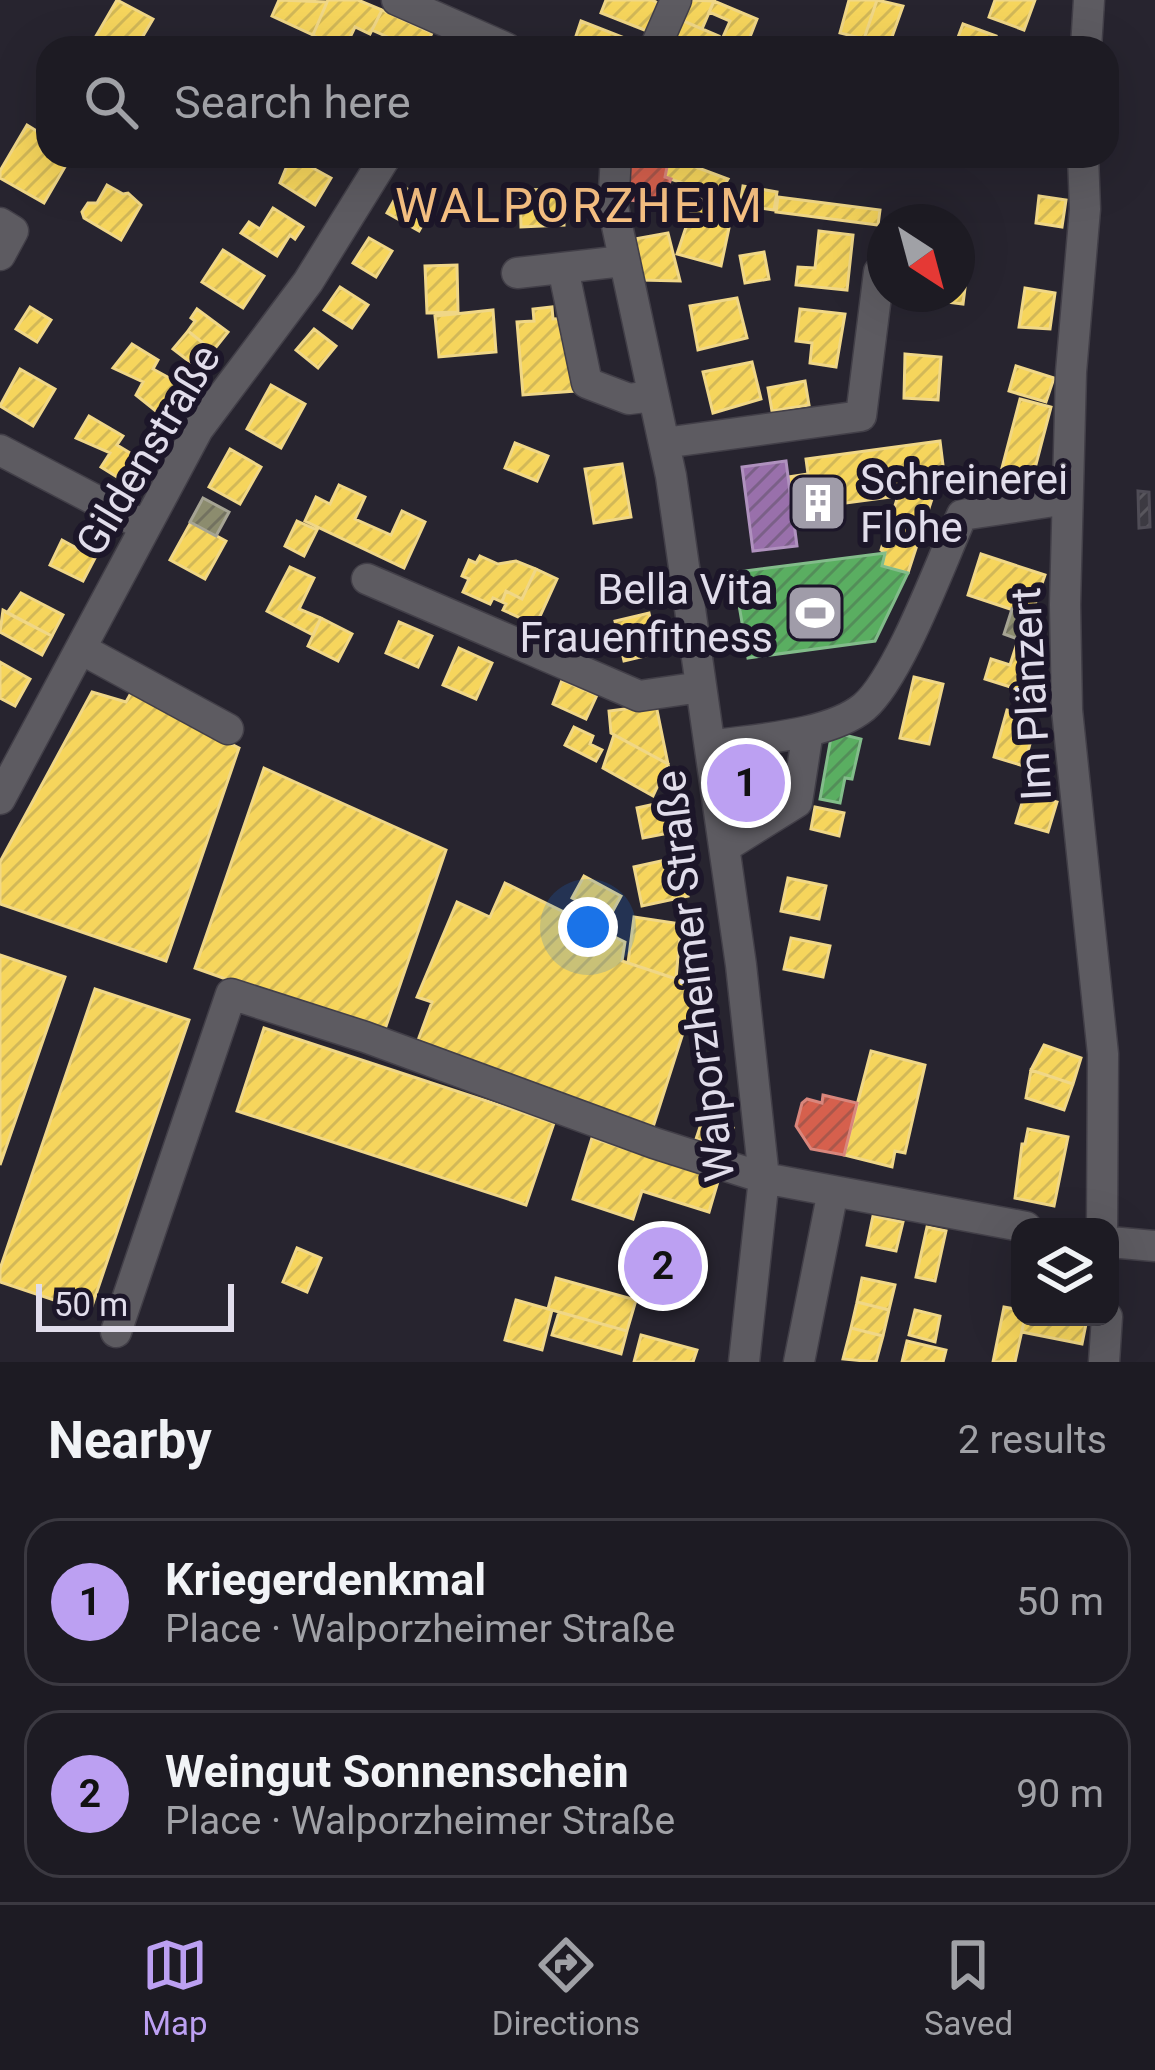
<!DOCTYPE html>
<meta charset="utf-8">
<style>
body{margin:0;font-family:Roboto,sans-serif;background:#2a2830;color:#f1f3f6}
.controls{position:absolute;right:36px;bottom:36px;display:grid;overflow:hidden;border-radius:24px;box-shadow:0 12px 48px #0002}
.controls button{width:108px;height:108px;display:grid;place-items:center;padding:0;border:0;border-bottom:3px solid #3b3941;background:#1d1b23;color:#f1f3f6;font:60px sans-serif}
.compass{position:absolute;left:867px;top:204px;width:108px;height:108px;border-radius:50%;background:#1d1b23;box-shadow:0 12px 48px #0002;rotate:144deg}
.scale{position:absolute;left:36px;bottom:30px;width:198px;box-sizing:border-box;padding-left:12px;border:6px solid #e1ddeb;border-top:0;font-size:33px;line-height:42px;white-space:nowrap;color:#e1ddeb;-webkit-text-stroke:9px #1c1629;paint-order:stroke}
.you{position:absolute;left:588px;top:927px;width:42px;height:42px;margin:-30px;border:9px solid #fff;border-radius:50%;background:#1a73e8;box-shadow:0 0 0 18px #1a73e833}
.badge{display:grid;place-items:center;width:78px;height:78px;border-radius:50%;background:#bca0f2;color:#111;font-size:39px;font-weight:700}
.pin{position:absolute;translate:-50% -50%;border:6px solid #fff;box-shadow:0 3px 12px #0006}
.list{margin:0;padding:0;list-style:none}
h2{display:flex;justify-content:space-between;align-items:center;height:156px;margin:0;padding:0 48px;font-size:51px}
h2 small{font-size:39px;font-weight:400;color:#a0a1a6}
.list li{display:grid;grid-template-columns:78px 1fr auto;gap:36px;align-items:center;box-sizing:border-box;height:168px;margin:0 24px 24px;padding:0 24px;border:3px solid #3b3941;border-radius:36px}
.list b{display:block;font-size:45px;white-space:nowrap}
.list p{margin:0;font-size:39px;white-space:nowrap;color:#a0a1a6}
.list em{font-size:39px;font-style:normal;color:#a0a1a6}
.icon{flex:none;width:66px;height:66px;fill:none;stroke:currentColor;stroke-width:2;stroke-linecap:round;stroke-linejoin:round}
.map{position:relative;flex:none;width:1155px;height:1362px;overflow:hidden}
.search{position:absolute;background:#1d1b23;box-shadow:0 12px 48px #0002;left:36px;right:36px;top:36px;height:132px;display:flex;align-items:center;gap:30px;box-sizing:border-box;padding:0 42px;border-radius:36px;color:#a0a1a6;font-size:45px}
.sheet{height:540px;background:#1d1b23}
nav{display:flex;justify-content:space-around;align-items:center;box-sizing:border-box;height:168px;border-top:3px solid #3b3941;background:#1d1b23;font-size:33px;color:#a0a1a6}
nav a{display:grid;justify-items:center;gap:6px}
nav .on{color:#bca0f2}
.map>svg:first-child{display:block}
.homes{fill:url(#homes-hatch);stroke:#f0d787;stroke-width:3}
.shops{fill:url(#shops-hatch);stroke:#d9867c;stroke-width:3}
.offices{fill:url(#offices-hatch);stroke:#af91be;stroke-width:3}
.public{fill:url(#public-hatch);stroke:#82bc8a;stroke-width:3}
.industry{fill:url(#industry-hatch);stroke:#a6a494;stroke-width:3}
.building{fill:url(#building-hatch);stroke:#4f4c56;stroke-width:3}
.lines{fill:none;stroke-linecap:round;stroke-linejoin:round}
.minor-casing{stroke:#423f48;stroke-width:33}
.minor{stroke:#5d5b61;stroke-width:30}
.labels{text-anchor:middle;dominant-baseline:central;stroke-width:12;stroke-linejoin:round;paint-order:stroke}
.street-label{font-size:42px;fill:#e1ddeb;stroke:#1c1629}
.poi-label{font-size:42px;fill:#e1ddeb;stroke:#1c1629;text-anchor:start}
.quarter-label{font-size:48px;letter-spacing:3px;fill:#f7c183;stroke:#1c1629}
</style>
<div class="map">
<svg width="1155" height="1362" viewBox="0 0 1155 1362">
<defs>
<pattern id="homes-hatch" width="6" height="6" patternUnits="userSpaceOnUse" patternTransform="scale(3)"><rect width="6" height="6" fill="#f6d55c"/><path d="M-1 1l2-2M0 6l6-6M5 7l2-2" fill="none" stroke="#d2b858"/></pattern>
<pattern id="shops-hatch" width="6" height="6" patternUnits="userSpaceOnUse" patternTransform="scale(3)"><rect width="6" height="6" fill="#d6604d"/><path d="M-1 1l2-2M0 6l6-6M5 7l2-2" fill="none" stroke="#aa574b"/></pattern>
<pattern id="offices-hatch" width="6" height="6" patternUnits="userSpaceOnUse" patternTransform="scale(3)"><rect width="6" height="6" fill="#9970ab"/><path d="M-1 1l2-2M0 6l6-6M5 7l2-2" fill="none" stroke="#7b6088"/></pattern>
<pattern id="public-hatch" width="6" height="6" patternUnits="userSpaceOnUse" patternTransform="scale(3)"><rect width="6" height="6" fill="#5aae61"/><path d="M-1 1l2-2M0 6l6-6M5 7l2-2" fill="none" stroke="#538e59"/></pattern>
<pattern id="industry-hatch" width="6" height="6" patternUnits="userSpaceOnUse" patternTransform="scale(3)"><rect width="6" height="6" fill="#8c8c6e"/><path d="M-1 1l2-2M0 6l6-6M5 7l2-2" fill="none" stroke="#737260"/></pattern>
<pattern id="building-hatch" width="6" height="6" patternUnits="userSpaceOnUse" patternTransform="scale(3)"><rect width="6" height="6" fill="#3c3a42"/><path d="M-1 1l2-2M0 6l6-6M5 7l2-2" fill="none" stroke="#58565d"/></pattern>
</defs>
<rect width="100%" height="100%" fill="#27242f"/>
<path class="homes" d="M117,0L153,19L136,48H100L92,43Z
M279,0L327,2L313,35L272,16Z
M328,0H358L382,10L370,34L355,27L345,48H334L313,35Z
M606,0H652L658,3L647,31L601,13Z
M689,0L714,1L702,29L681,20Z
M849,0H877L864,39L840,33Z
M877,0L903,6L888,48L873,46L874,43L864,39Z
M995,0H1035L1024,30L989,17Z
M714,1L757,19L746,47L723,37L730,21L709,12Z
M382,10L432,33L425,48H388L392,39L372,30Z
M681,20L719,36L715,48H672Z
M581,21L630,40L627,48H563L565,42L575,39Z
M963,24L996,36L992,48H954Z
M27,125L48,138L42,151L66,165L44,203L0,178V171Z
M291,156L331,178L315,205L280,183Z
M669,157L728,179L718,196L665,177Z
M107,185L123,194L128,193L141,205L121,240L84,218L82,212L88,203H97Z
M402,186L434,204L419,231L387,213Z
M743,186L777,192L774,210L740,205Z
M563,189L564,225L521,227L520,190Z
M1039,196L1066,200L1062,227L1036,223Z
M696,197L718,207L713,221L729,228L721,266L677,254Z
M778,197L880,210L878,225L776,212Z
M273,208L303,227L295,239L290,235L277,256L241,233L249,222L260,229Z
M819,231L853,235L847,290L796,285L798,267L815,268Z
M668,233L680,281L641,280L635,239Z
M369,238L392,251L376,277L353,263Z
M223,250L264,276L243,308L202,282Z
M764,252L769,279L745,283L740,256Z
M957,255L969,256L963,304L923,299L924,294H957Z
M457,265L458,312L427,313L425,266Z
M340,287L368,305L352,328L324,310Z
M1025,288L1055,293L1050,329L1019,327Z
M737,298L747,338L698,350L690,306Z
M30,307L51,320L37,342L16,329Z
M552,307L553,319L570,318L575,391L523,395L517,322L534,321L533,309Z
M197,309L228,332L213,351L188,331L195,321L191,318Z
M800,309L845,314L836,367L810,363L812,343L796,341Z
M493,310L496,352L439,357L435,316Z
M314,329L336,346L318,368L296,350Z
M188,331L213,351L199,369L173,349Z
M132,344L158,360L153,369L184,386L168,413L159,408L157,412L136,395L143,382L113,368Z
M905,354L941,357L938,400L904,398Z
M752,362L761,399L713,413L703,372Z
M1016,366L1054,378L1046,402L1009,391Z
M20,369L55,389L33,426L0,406Z
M805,381L809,405L772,411L768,388Z
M271,385L305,404L281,448L247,429Z
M1020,399L1051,407L1033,476L1002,468Z
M89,416L123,436L117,445L140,459L125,482L101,467L110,453L76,438Z
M940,441L943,465L908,573L882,566L885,553L881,550L898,496L793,510L788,477L808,474L806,459Z
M515,443L548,456L537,481L505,468Z
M230,449L261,467L240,504L209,487Z
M622,464L631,517L594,523L585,469Z
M339,485L365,497L355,519L391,535L402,511L425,522L404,568L305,521L316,497L330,504Z
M297,521L317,530L304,556L285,546Z
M191,522L226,541L205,579L170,560Z
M62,540L95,558L83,581L50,565Z
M981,554L1045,575L1031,616L968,595Z
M480,556L498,564L516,561L536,569L522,599L506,591L502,602L493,598L490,604L463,592L469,579L462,576L469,560L476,563Z
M290,567L314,578L299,609L321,618L313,635L267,611Z
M536,569L557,579L536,625L503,610L506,604L502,602L506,591L522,599Z
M21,593L63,615L52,636L7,613Z
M3,610L52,636L42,655L0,632Z
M649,613L658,653L624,661L615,621Z
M321,618L352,634L338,661L308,646Z
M399,622L432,636L418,667L386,653Z
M1016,646L1045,655L1033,694L985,679L991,659L1010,665Z
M459,648L492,663L476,699L443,685Z
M0,662L30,679L15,706L0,698Z
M914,677L943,684L929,744L900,738Z
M562,680L597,695L586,719L553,704Z
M92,692L126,702L131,693L239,748L166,961L0,904V862Z
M656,705L668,764L611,733L609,711Z
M1007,710L1037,718L1024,766L994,757Z
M574,727L593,736L590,744L602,750L596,761L565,745Z
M614,735L668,764L653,796L603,768Z
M264,768L446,850L383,1035L195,968Z
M1025,793L1057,802L1048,832L1016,823Z
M673,800L679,831L643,838L637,808Z
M815,807L844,813L839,836L811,829Z
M679,857L688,896L642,906L634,867Z
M584,876L621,896L609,918L572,898Z
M788,878L826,886L819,919L781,911Z
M505,883L625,942L622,961L698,986L653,1127L417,1043L432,1002L417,997L457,902L490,917Z
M634,917L681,924L676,979L628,963Z
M791,938L830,946L823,977L784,969Z
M0,955L65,977L0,1165Z
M95,989L189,1020L90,1312L0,1282V1269Z
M264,1028L554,1123L526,1205L237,1111Z
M1044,1045L1081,1058L1073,1084L1031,1070Z
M871,1051L925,1065L905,1153L895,1151L892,1167L844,1155Z
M1031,1070L1073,1084L1064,1110L1026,1098Z
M703,1118L733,1128L725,1149L696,1139Z
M1028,1129L1068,1137L1054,1206L1015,1198L1022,1144H1025Z
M592,1138L719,1178L709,1212L642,1191L633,1219L573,1199Z
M873,1216L903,1222L896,1251L867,1245Z
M927,1227L946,1231L935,1281L916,1277Z
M628,1243L704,1267L697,1289L621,1265Z
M297,1248L321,1258L307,1292L283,1282Z
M556,1278L636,1300L627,1331L548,1309Z
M862,1278L895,1285L889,1310L857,1302Z
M516,1300L552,1310L542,1350L505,1340Z
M857,1302L889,1310L883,1336L851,1328Z
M1004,1307L1020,1310V1317H1025L1015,1362H993Z
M915,1310L940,1316L935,1342L909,1335Z
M559,1312L627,1331L621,1354L552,1335Z
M1025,1317H1053L1086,1324L1082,1344L1022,1332Z
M851,1328L883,1336L876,1362L843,1359Z
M641,1335L697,1350L693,1362H634Z
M907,1341L946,1350L943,1362H902Z"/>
<path class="shops" d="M633,156L669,157L665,177L671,179L661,204L629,200L626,185Z
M823,1095L857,1103L844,1155L811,1149L796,1126L802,1103L807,1099L822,1103Z"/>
<path class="offices" d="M786,461L797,546L753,551L742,467Z"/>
<path class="public" d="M885,553L882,566L908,573L875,641L748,658L737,593V572Z
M832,732L861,739L852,779L845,778L840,803L820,799Z"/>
<path class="industry" d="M203,498L229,512L216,536L190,522Z
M1012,609L1031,616L1023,641L1004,634Z"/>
<path class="building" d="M1138,491L1149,492L1150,527L1139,528Z"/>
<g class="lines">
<defs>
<path id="minor" d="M397,0L506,48
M655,48L676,0
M1086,48L1089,0
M616,156L613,207L671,476L741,965L764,1178L744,1362
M1083,156L1085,209L1071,372L1065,605L1067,710L1103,1054L1102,1227
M0,223L13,231L0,255
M563,268L587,383L629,399L653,396
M517,273L623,261
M664,443L861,416L879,272
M0,450L145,526
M367,579L639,696L701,687
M81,649L228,729
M710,746C754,739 829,736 864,707C899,677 941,562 962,515L1067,499
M0,799L198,429L308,282L386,156
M725,847L797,802L808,731
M1110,1242L1155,1246
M116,1332L231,994L365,1037L654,1143L764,1178L1026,1227
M799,1362L833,1191
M1104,1362L1107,1317"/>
</defs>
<use href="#minor" class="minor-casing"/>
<use href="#minor" class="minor"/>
</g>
<defs>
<symbol id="building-square" viewBox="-11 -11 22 22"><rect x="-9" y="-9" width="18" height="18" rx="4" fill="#a09ca9" stroke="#1c1629"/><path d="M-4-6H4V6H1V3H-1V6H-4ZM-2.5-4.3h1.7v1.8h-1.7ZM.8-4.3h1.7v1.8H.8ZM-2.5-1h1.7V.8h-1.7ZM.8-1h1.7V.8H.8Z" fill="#fff"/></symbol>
<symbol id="stadium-square" viewBox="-11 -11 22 22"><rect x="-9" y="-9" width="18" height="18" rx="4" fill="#a09ca9" stroke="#1c1629"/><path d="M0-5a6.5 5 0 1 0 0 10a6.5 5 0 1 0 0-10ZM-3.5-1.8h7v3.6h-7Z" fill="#fff"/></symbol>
</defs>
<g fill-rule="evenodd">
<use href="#building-square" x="785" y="470" width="66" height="66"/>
<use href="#stadium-square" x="782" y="580" width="66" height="66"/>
</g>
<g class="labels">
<g class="street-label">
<text transform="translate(148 450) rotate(-59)">Gildenstraße</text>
<text transform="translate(1031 694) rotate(-93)">Im Plänzert</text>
<text transform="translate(695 976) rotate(-97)">Walporzheimer Straße</text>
</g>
<g class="poi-label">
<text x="860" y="479">Schreinerei<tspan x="860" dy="48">Flohe</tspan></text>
<text x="773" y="589" text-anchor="end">Bella Vita<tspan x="773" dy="48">Frauenfitness</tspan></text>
</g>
<g class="quarter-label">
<text x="580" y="205">WALPORZHEIM</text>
</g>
</g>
</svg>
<div class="controls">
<button><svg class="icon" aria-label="layers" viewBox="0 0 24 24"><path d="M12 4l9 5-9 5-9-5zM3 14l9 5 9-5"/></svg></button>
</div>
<svg class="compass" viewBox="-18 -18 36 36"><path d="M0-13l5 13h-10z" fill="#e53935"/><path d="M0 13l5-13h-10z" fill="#a0a1a6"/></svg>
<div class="scale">50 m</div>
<div class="you"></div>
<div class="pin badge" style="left:746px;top:783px">1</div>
<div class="pin badge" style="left:663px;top:1266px">2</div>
<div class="search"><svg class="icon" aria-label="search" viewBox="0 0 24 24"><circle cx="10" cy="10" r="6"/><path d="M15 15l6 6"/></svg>Search here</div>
</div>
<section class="sheet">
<h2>Nearby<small>2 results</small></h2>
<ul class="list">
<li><span class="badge">1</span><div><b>Kriegerdenkmal</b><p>Place · Walporzheimer Straße</p></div><em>50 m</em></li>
<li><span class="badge">2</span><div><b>Weingut Sonnenschein</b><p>Place · Walporzheimer Straße</p></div><em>90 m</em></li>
</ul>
</section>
<nav>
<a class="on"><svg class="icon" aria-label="map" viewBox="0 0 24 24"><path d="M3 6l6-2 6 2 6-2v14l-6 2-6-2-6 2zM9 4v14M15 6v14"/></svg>Map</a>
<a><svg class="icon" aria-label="directions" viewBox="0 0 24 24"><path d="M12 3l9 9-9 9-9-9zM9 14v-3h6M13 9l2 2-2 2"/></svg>Directions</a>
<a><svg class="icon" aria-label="saved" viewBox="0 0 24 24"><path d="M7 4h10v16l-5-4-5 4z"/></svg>Saved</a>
</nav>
